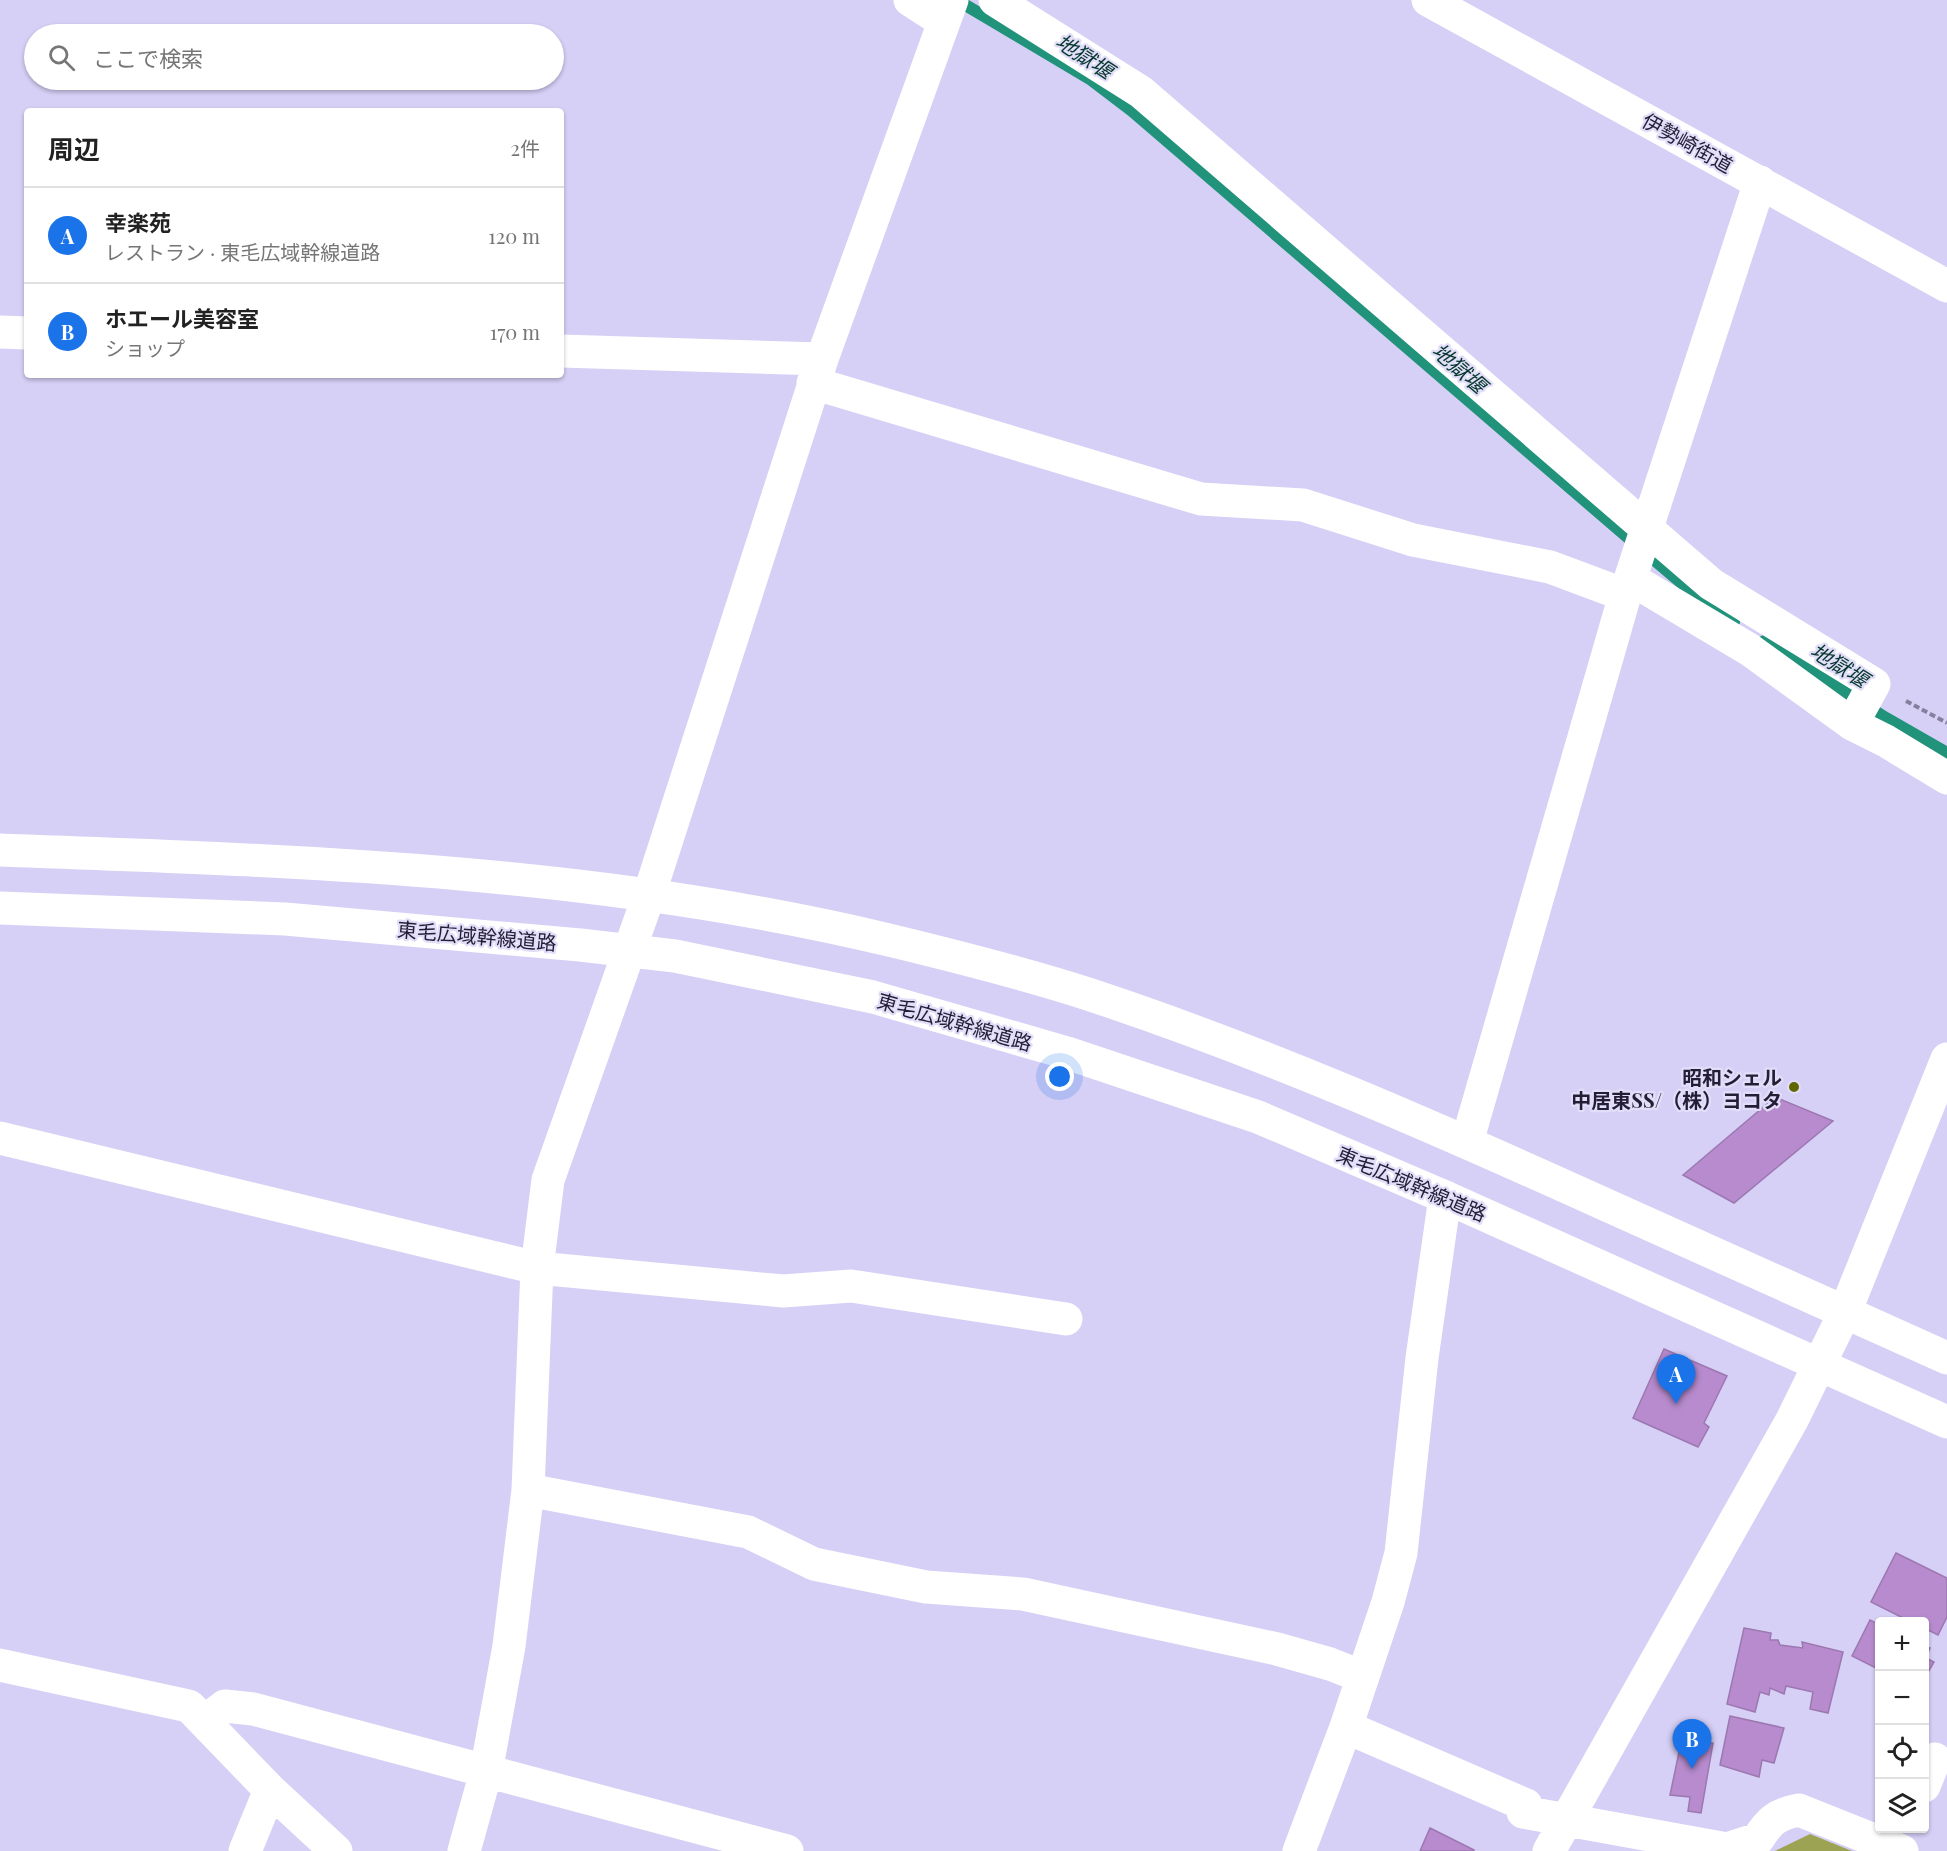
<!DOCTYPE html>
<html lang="ja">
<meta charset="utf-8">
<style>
body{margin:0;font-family:"Playfair Display","Noto Sans JP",serif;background:#f6f6f6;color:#222}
.controls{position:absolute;right:18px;bottom:18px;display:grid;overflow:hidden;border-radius:6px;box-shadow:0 2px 4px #0004}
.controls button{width:54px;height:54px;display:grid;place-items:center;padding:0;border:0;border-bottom:2px solid #e0e0e0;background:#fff;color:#222;font:30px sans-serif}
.you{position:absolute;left:1060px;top:1077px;width:21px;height:21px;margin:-15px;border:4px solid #fff;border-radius:50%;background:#1a73e8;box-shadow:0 0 0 9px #1a73e833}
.badge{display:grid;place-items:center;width:39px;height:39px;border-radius:50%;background:#1a73e8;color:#fff;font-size:20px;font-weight:700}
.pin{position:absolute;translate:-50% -50px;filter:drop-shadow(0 2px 3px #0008)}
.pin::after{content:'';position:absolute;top:32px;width:21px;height:18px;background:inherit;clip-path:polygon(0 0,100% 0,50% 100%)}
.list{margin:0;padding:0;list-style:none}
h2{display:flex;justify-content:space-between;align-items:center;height:78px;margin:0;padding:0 24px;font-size:26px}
h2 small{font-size:20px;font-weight:400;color:#767676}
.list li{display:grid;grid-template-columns:39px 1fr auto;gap:18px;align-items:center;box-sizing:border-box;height:96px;padding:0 24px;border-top:2px solid #e0e0e0}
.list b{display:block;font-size:22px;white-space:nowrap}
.list p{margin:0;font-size:20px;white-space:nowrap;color:#767676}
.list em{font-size:20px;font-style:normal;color:#767676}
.icon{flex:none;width:33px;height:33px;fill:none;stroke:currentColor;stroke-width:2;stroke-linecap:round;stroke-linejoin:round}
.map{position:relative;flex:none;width:1947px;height:1851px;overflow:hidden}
.search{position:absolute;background:#fff;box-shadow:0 2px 4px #0004;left:24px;top:24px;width:540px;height:66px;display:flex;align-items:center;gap:15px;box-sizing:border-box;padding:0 21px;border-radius:33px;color:#767676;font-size:22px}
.panel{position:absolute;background:#fff;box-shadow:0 2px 4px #0004;left:24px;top:108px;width:540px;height:270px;border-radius:6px}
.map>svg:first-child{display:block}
.forest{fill:#9ca352}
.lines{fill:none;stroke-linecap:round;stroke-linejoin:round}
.stream{stroke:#20937a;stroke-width:12}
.building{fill:#b78bce;stroke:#9c78b0;stroke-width:1.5}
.path{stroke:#8680a0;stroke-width:4;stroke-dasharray:6 3;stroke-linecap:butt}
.minor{stroke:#fff;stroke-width:33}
.major{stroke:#fff;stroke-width:33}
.highway{stroke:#fff;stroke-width:33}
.poi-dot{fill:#616604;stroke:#e2def9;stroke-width:2}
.labels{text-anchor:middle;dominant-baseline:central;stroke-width:4.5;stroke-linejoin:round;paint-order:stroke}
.street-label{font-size:20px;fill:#231d35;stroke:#e2def9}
.poi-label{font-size:20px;font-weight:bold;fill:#231d35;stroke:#e2def9;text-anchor:end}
.water-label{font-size:21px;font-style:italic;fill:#04362b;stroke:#e2def9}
</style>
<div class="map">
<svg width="1947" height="1851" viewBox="0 0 1947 1851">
<rect width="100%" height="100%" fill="#d6cff6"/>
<path class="forest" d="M1810,1834L1852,1851H1775Z"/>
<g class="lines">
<path class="stream" d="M957,0L1090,79L1132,111L1626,536L1705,603L1734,622
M1764,641L1886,718L1947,753"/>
</g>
<path class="building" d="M1775,1097L1833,1121L1734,1203L1683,1175Z
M1664,1349L1727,1376L1704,1423L1709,1427L1698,1447L1633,1418Z
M1896,1553L1947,1578V1617L1938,1635L1924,1628V1622H1911L1871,1602Z
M1870,1620L1880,1625V1670L1852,1656Z
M1744,1628L1771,1633L1770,1640H1778L1780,1645L1803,1648L1802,1642L1843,1652L1828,1713L1810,1709L1813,1692L1786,1686L1784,1694L1770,1688L1769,1695L1760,1692L1755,1712L1727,1704Z
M1924,1646L1930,1648L1926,1658L1934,1662L1924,1679Z
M1730,1716L1784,1728L1774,1763L1762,1760L1759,1777L1720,1765Z
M1682,1738L1713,1743L1701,1813L1688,1811L1690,1797L1670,1795Z
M1430,1828L1474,1850L1473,1851H1420Z"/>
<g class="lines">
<path class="path" d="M1906,701L1947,723"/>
<path class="minor" d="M910,0L944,22
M995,0L1141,92L1711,584L1874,684L1852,724
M0,332L27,333
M561,351L822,359
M813,383L1201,499L1303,505L1413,540L1550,567L1625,595
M1631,579L1750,650L1852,724L1886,741L1947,778
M0,1138L537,1268L783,1291L851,1286L1066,1319
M1467,1142L1625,595L1760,182
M528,1490L748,1532L814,1564L926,1587L1023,1594L1277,1649L1330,1664L1363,1677
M0,1665L189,1706L270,1790L336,1851
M205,1721L225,1706L253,1709L787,1851
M1346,1727L1526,1805L1523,1812L1727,1849L1758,1839C1769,1821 1777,1814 1799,1810L1902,1851
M1924,1786L1935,1759
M245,1851L270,1790
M464,1851L486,1772L509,1646L528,1490L537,1268L548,1180L649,895L822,359L952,0
M1299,1851L1346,1727L1388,1602L1401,1553L1422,1358L1445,1197
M1549,1851L1792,1420L1845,1312L1947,1059"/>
<path class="major" d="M1428,0L1947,286"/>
<path class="highway" d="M0,850C300,861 600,870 893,941C959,957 1027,974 1091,995C1266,1053 1434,1127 1602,1203C1717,1254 1832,1306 1947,1358
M0,908L285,919L580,945L675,956L873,997L1067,1053L1258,1117L1445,1197L1947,1422"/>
</g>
<circle class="poi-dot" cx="1794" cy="1087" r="6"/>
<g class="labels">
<g class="street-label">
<text transform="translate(1688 142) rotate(29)">伊勢崎街道</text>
<text transform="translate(477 935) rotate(5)">東毛広域幹線道路</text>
<text transform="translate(955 1021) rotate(16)">東毛広域幹線道路</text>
<text transform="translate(1412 1183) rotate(23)">東毛広域幹線道路</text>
</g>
<g class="poi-label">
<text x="1782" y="1076">昭和シェル<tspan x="1782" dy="23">中居東SS/（株）ヨコタ</tspan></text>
</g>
<g class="water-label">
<text transform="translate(1085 55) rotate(33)">地獄堰</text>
<text transform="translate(1460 367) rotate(41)">地獄堰</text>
<text transform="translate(1840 664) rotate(32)">地獄堰</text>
</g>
</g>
</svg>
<div class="controls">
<button>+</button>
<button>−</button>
<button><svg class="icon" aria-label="locate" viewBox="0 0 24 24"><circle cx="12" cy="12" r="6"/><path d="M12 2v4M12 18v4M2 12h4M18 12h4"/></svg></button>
<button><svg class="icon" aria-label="layers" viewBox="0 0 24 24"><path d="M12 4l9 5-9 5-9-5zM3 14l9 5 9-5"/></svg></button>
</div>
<div class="you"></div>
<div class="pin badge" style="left:1676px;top:1404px">A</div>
<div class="pin badge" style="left:1692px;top:1769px">B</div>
<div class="search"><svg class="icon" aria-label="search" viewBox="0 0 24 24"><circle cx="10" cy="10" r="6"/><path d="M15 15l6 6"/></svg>ここで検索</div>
<section class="panel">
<h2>周辺<small>2件</small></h2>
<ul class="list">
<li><span class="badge">A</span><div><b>幸楽苑</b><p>レストラン · 東毛広域幹線道路</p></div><em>120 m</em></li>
<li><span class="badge">B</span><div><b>ホエール美容室</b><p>ショップ</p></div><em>170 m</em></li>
</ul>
</section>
</div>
